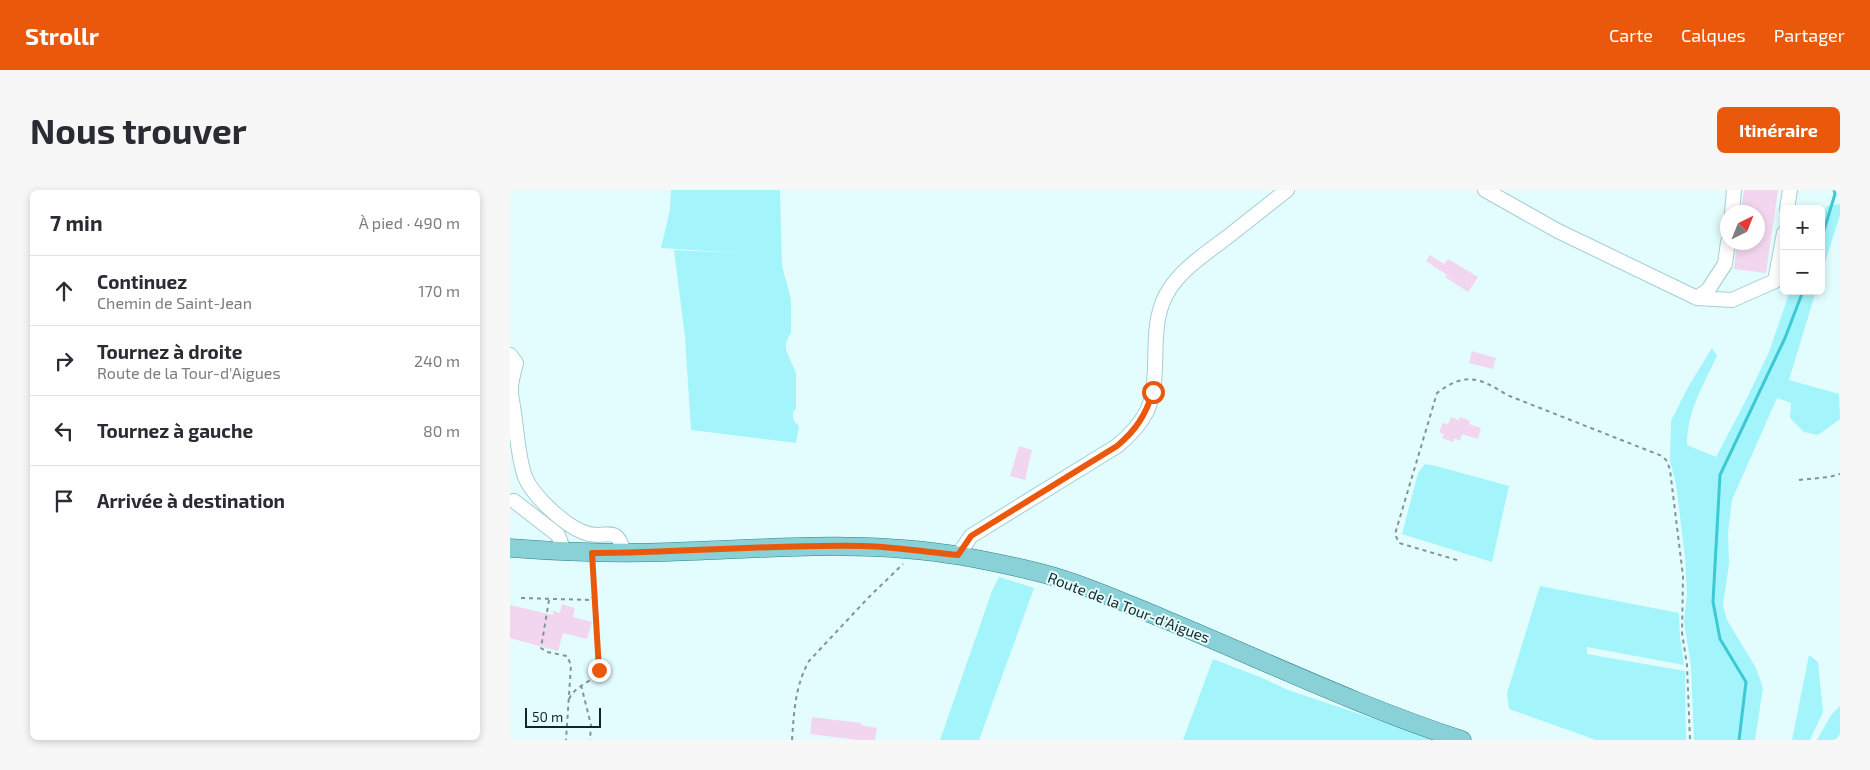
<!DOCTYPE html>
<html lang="fr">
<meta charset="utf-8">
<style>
body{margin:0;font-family:"Exo 2",sans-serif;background:#f7f7f7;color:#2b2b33}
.controls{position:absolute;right:15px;top:15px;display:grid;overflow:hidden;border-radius:8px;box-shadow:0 2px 8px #0003}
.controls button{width:45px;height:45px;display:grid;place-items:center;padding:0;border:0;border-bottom:1px solid #e1e1e2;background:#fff;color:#2b2b33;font:25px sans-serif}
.compass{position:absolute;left:1210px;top:15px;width:45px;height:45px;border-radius:50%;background:#fff;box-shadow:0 2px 8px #0003;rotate:43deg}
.scale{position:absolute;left:15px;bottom:12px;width:76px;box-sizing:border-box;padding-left:5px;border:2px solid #142526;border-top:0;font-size:14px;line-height:18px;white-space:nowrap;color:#142526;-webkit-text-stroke:4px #e3fdff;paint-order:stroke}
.stop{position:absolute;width:15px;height:15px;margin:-11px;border:4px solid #ea580c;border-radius:50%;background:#fff}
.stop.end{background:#ea580c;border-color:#fff;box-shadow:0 1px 5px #0008}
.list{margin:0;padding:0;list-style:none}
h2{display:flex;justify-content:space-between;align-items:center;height:65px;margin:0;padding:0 20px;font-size:21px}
h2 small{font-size:16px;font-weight:400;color:#7c7c81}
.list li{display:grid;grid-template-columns:32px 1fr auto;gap:15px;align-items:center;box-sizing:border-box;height:70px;padding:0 20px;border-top:1px solid #e1e1e2}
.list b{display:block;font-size:19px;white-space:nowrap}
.list p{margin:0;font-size:16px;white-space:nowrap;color:#7c7c81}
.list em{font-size:16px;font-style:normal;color:#7c7c81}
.icon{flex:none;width:28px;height:28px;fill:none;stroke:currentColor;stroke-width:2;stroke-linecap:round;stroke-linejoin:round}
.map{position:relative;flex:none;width:1330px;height:550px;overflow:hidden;border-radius:8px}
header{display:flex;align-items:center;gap:30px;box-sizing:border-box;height:70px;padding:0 25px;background:#ea580c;color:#fff}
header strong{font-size:24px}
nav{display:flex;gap:28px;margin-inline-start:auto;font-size:18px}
.intro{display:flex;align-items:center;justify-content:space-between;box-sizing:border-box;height:120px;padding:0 30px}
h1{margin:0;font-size:35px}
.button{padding:12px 22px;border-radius:8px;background:#ea580c;color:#fff;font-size:18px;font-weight:700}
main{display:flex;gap:30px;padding:0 30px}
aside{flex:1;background:#fff;border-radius:8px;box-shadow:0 2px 8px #0003}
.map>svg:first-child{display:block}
.green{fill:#a4f4fb}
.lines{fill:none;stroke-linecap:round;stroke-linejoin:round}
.stream{stroke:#3dc9d3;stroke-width:3}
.building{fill:#f2d5ee}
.minor-casing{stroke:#a4ced1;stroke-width:16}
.major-casing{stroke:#2d8188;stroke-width:19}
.path{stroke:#7e9495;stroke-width:2;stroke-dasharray:4 4;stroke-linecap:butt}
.minor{stroke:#fff;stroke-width:14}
.major{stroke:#89d1d7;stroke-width:18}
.route{stroke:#ea580c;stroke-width:6}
.labels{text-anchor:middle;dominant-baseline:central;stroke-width:4;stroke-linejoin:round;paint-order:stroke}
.street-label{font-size:15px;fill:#142526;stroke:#e3fdff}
</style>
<header>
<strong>Strollr</strong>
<nav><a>Carte</a><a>Calques</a><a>Partager</a></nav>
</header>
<div class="intro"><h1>Nous trouver</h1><a class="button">Itinéraire</a></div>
<main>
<aside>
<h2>7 min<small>À pied · 490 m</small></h2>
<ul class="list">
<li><svg class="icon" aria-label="ahead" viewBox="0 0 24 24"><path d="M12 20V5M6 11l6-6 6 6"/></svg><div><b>Continuez</b><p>Chemin de Saint-Jean</p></div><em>170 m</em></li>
<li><svg class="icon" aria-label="right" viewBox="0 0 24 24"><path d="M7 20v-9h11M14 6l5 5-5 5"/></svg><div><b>Tournez à droite</b><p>Route de la Tour-d'Aigues</p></div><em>240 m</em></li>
<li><svg class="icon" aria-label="left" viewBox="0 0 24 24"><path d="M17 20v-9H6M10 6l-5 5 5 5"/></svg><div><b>Tournez à gauche</b></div><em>80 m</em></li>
<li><svg class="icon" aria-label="arrive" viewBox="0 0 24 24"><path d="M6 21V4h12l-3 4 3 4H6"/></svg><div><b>Arrivée à destination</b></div></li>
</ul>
</aside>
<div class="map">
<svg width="1330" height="550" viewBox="0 0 1330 550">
<rect width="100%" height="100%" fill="#e3fdff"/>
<path class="green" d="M161,0H270L272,76L281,109V142L276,153V160L286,183V219L283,222V229L289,237L286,253L181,240L175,147L164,60L228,63L151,58L160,20Z
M1330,14V25L1311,85V33L1317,16Z
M1280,101H1306L1279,190L1329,204L1330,229L1308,245L1294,242L1280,228L1281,213L1267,208L1222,310L1218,343L1219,374L1213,415L1217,430L1246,478L1253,498L1245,550H1184L1181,476L1174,432L1177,404L1175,367L1166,294L1160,271L1161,231L1178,197L1202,158L1207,166C1193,196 1177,221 1177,255L1206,267L1235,212L1259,162Z
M915,274L926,276L999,296L982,372L892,344L908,283Z
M489,387L524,398L469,550H430L482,401Z
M1030,396L1169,423L1170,447L1174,475L1077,457V464L1175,481L1176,550H1086L999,519L997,503Z
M1299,465L1308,472L1313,522L1300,550H1282Z
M703,469L750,487L778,500L927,550H673Z
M1330,516V550H1307L1321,525Z"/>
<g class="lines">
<path class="stream" d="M1311,50L1325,4L1324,0
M1229,550L1236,492L1210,449L1203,412L1210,285L1275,148L1293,101"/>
</g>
<path class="building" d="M1234,0H1268L1256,83L1224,79L1227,52H1248V22H1231Z
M920,65L934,74L938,69L968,87L958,102L935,87L937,85L916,71Z
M962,161L986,168L983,179L959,173Z
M941,227L949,230L950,227L960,231L959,234L971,238L968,249L952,244L950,251L944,248L943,252L932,248L934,244L929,242L933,233L938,234Z
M509,256L522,260L515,290L500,286Z
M52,414L65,418L63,427L82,432L77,449L53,443L48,461L0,448V415L43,425V421L50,423Z
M302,527L351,533V535L367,538L365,550H348L300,544Z"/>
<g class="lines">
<defs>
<path id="minor" d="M975,0L1048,41L1187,108L1198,100L1215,74L1218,52
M1277,19L1280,0
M1222,22L1224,0
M1187,108L1222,110L1265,91L1274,43
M0,165L6,173C4,181 2,188 1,196C0,204 3,214 4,223C7,243 8,267 15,287C23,306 54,335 73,342C95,352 106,331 114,363
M4,311L48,345L54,362
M448,365L461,346L607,256C619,246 630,235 637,221C653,185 637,141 656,105C669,80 698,62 720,45C739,30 758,15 777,0"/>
<path id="major" d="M0,358C53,362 105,364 159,362C256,359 354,349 451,366C484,372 519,379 552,389C587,400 620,415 654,429C753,470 850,517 952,550"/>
</defs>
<use href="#minor" class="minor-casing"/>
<use href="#major" class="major-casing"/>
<path class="path" d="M1289,290L1319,287L1330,284
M947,370L889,353L885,344L927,203C955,182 969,187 997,205L1152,266L1157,271L1160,280L1173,386L1172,443L1177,475L1180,550
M11,408L81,410L84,405
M39,410L31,458L37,462L57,466L61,475L56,550
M71,495L81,535L80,550
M59,509C67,493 85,492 89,480L82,375
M282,550C284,522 285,496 299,471L358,408L393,374"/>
<use href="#minor" class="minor"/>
<use href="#major" class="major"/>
</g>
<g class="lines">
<path class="route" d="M89,480L82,363C172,363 263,354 353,356C385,357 417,362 448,365L461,346L607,256C626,240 635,226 643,202"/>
</g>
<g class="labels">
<g class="street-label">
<text transform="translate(619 417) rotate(21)">Route de la Tour-d'Aigues</text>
</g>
</g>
</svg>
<div class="controls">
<button>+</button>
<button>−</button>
</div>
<svg class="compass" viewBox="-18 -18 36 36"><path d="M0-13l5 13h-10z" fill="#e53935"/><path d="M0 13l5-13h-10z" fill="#7c7c81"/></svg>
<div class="scale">50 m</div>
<div class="stop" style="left:643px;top:202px"></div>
<div class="stop end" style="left:89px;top:480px"></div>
</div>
</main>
